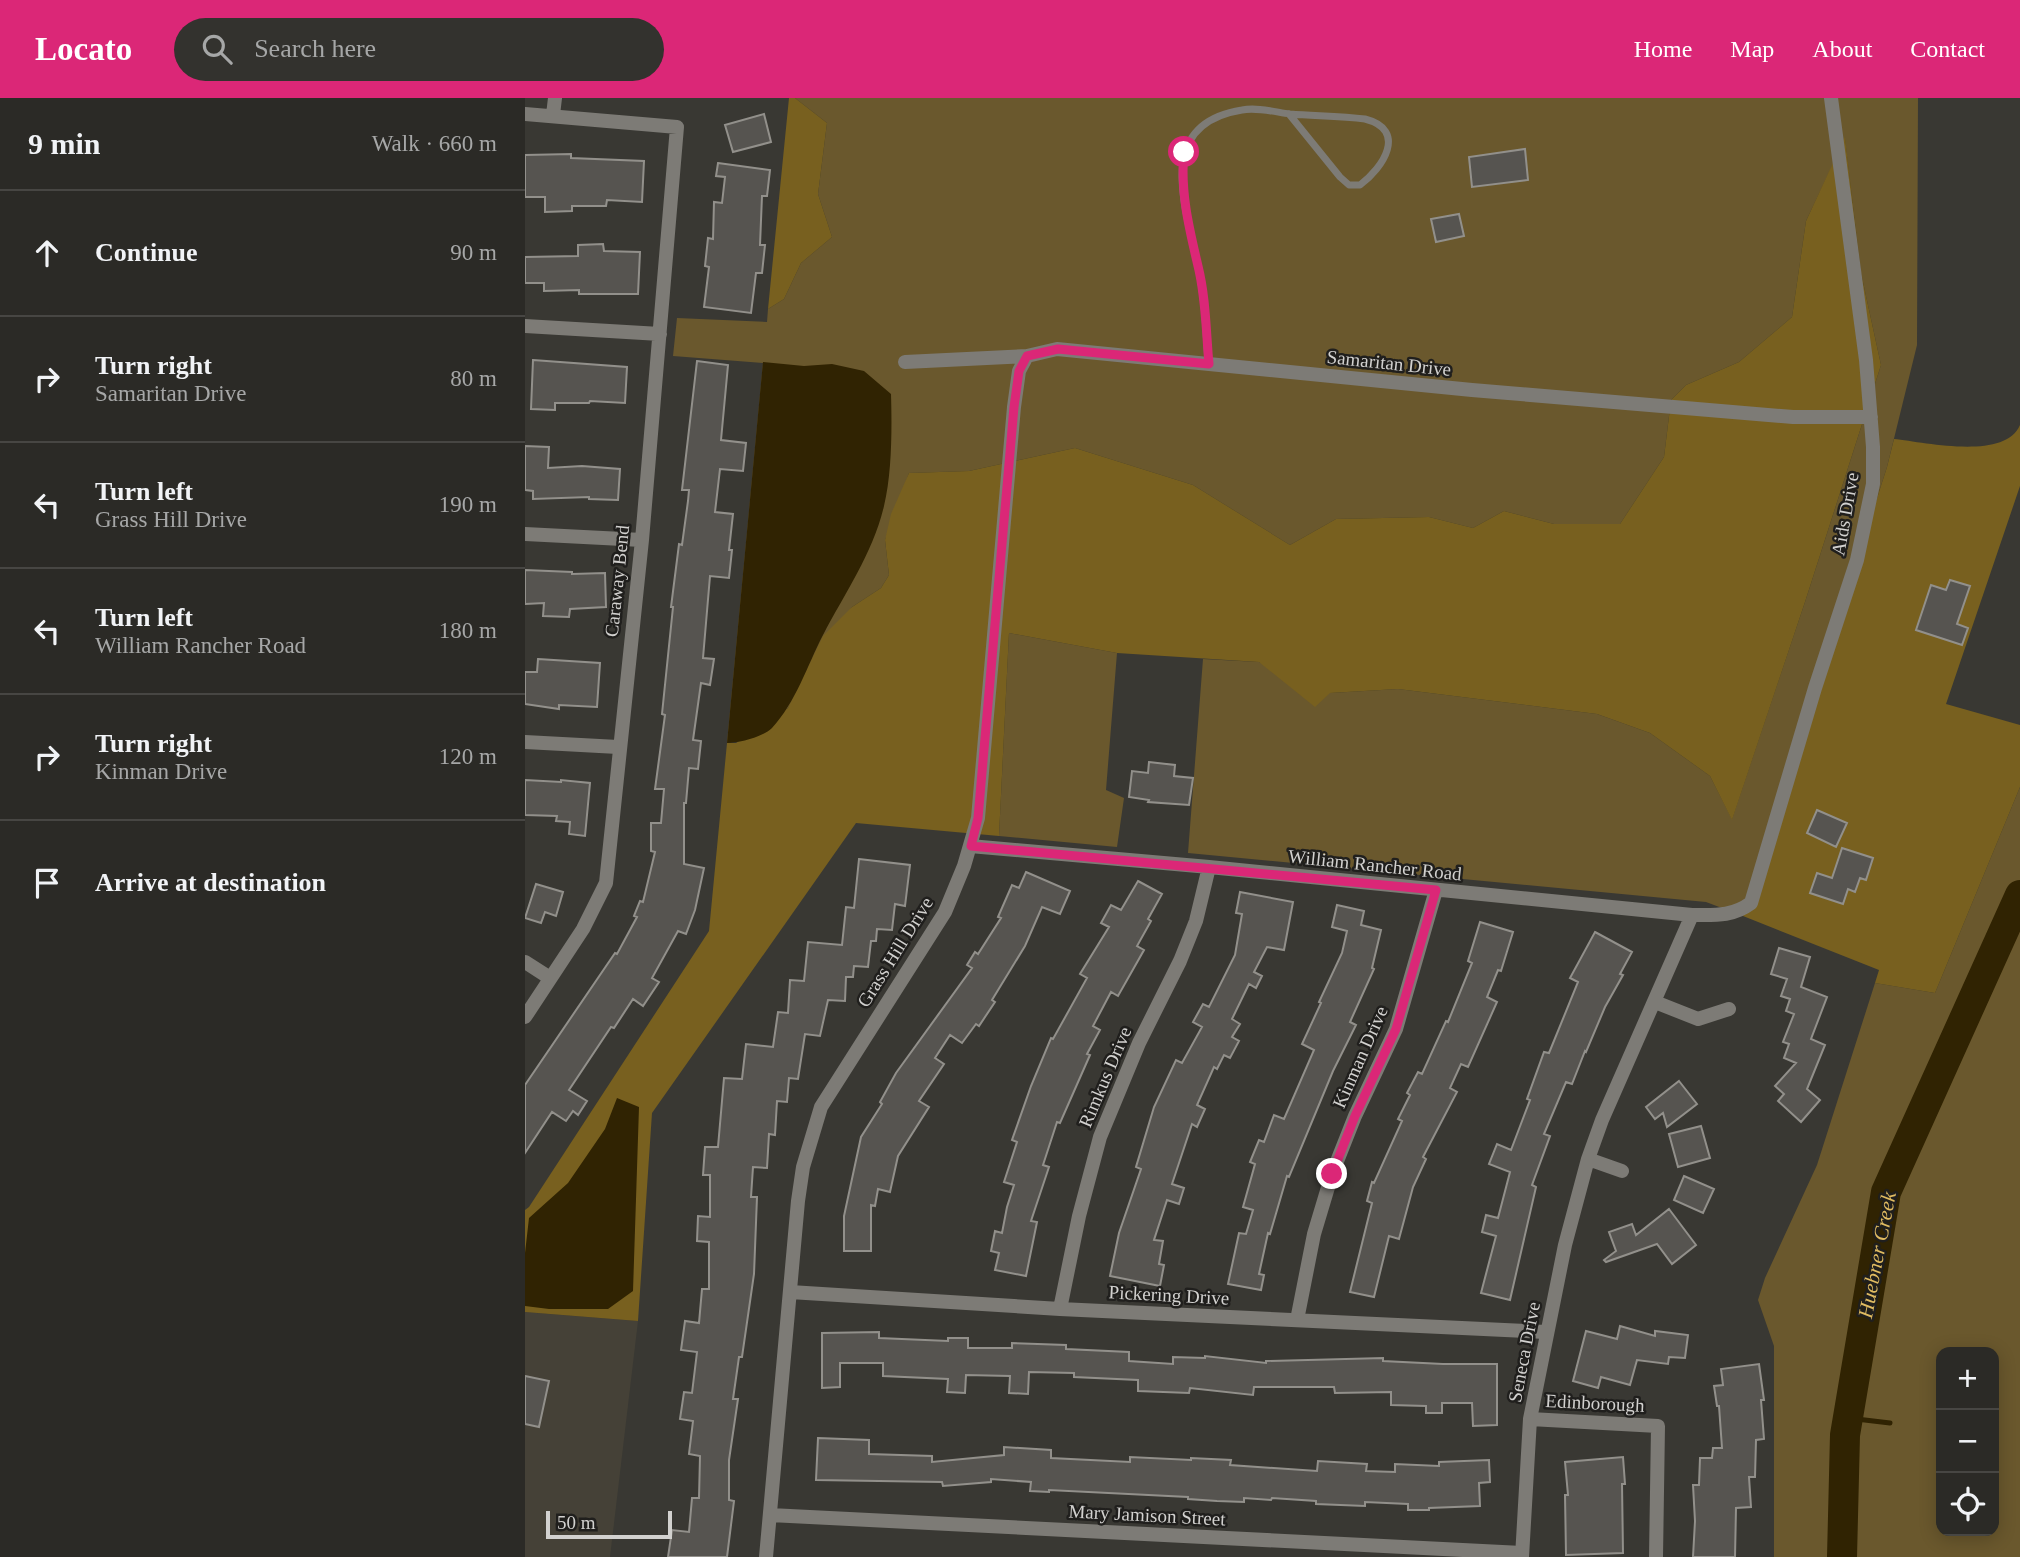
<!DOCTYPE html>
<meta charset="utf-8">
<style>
body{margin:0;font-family:Georgia,serif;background:#33322e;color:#f1f3f6}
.controls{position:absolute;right:21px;bottom:21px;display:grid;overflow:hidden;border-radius:14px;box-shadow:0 4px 18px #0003}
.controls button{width:63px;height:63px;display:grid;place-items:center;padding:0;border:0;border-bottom:2px solid #474643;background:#2b2a26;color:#f1f3f6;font:35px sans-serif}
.scale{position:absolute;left:21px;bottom:18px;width:126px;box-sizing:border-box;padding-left:7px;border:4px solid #d2d1cf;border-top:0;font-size:19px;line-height:24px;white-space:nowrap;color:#d2d1cf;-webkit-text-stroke:5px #201f1d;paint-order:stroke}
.stop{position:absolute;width:21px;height:21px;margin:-16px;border:5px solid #db2777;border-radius:50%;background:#fff}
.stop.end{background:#db2777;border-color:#fff;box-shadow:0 2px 7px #0008}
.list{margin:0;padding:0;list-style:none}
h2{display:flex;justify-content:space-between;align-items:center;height:91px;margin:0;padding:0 28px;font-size:30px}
h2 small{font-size:23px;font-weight:400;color:#a6a7a7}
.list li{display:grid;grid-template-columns:46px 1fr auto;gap:21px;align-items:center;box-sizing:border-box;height:126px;padding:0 28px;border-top:2px solid #474643}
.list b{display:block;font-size:26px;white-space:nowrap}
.list p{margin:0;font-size:23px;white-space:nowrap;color:#a6a7a7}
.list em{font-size:23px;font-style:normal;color:#a6a7a7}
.icon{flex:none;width:38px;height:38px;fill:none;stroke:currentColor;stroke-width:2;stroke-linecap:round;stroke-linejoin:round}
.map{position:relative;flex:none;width:1495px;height:1459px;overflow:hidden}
header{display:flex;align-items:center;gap:42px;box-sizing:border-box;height:98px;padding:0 35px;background:#db2777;color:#fff}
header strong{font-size:33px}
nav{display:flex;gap:38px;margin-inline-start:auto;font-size:24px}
.search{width:490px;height:63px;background:#33322e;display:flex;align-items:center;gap:18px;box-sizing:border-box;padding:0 24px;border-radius:38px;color:#a6a7a7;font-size:26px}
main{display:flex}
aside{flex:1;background:#2b2a26}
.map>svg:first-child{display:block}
.built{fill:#454137}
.green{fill:#6a582d;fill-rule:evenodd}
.forest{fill:#78601f;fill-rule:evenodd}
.water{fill:#302302}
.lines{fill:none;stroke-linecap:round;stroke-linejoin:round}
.stream{stroke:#302302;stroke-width:5}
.river{stroke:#302302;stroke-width:30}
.building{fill:#565450;stroke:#92908b;stroke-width:2}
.lane{stroke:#7d7b76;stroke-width:7}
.street{stroke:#7d7b76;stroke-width:14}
.route{stroke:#db2777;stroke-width:9}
.labels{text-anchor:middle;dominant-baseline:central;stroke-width:5;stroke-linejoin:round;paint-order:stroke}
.street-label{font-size:19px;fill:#d2d1cf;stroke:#201f1d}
.water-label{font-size:21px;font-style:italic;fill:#e0bb61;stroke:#201f1d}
</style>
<header>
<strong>Locato</strong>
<div class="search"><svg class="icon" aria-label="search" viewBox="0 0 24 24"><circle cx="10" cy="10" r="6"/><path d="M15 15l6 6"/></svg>Search here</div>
<nav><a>Home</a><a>Map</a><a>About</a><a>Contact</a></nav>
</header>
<main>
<aside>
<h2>9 min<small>Walk · 660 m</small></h2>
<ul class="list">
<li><svg class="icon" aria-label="ahead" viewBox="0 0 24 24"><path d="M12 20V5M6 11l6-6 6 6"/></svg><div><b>Continue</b></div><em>90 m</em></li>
<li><svg class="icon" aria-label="right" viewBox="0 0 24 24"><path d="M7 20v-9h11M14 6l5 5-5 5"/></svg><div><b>Turn right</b><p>Samaritan Drive</p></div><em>80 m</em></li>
<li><svg class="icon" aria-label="left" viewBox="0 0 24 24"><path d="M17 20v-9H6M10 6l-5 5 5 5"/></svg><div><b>Turn left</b><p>Grass Hill Drive</p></div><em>190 m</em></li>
<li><svg class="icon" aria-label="left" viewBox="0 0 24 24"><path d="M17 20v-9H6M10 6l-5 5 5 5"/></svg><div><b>Turn left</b><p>William Rancher Road</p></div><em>180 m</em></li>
<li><svg class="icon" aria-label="right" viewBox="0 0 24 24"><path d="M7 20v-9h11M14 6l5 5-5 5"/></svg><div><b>Turn right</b><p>Kinman Drive</p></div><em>120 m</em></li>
<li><svg class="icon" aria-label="arrive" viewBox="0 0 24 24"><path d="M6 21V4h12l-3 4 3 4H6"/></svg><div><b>Arrive at destination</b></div></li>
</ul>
</aside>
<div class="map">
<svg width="1495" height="1459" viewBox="0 0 1495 1459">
<rect width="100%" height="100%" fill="#393833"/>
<path class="built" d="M0,1214L113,1223L85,1459H0Z"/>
<path class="green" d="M270,0H1393L1392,247L1362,369L1218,818L1181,804L663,755L678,561L734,564L805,595L873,591L1072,616L1125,635L1185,678L1207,721L1280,504L1356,267L1336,175L1320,41L1281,123L1267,219L1214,264L1161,287L1146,302L1139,359L1095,426H1029L979,413L948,430L904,419L811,421L765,447L668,387L550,350L444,373L384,375L360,442L364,477L356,490L327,509L263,610L202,645L238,265L148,258L152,220L242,224L243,211L259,201L276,165L307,139L293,96L302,25ZM1000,51L1003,82L991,84L982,77V85L948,89L944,59L988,61L987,52ZM934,116L939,138L911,144L907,121Z
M484,535L592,555L581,692L599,700L592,749L474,738Z
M1495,689V1459H1249V1248L1233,1202L1240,1180L1292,1067L1350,885L1410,895ZM1416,1254H1469V1433H1416Z"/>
<path class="forest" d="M264,0H270L302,25L293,96L307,139L276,165L259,201L243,211Z
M1320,39L1336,175L1356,267L1280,504L1207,722L1185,678L1125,635L1072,616L873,591L805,595L790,609L734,564L592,555L484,535L474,738L331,725L127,1015L113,1223L0,1214V1112L4,1109L184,833L202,645H211L263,610L298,538L327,509L356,490L364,477L360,442L366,416L384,375L444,373L550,350L668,387L765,447L811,421L904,419L948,430L979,413L1029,426H1095L1139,359L1146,302L1161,287L1214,264L1267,219L1281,123Z
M1495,327V388L1421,606L1495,627V689L1410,895L1350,885L1354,872L1218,818L1362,369L1369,341C1399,344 1480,363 1495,327ZM1425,482L1444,488L1432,526L1443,530L1437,547L1391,532L1406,488L1421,492ZM1317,750L1341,782L1335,780L1330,793L1307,780Z"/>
<path class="water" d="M238,264L279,268L307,266L339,273L366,296C367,330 367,375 359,408C348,455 320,495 298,537C282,568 271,604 247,630C238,639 214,645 202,645Z
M92,1000L114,1009L108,1193L83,1211H24L0,1208V1155L4,1120L43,1085L80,1031Z"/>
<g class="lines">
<path class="stream" d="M1323,1320L1365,1325"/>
<path class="river" d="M1317,1459L1320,1337L1361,1094L1495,797"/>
</g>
<path class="building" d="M239,16L246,44L208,54L200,27Z
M1000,51L1003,82L947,89L944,59Z
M46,56V60L119,63L117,104L82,102L81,108H47V113L20,114V99H0V57Z
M193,65L245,72L242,98H237L235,147H240L237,175H231L226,215L179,209L184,169L180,168L183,140L188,141L189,104L197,105L200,79L191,78Z
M934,116L939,138L911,144L906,121Z
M78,146L79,153L115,154L113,196H54V192L19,193V185H0V159L53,158V147Z
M8,262L102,269L100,305L65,303L64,305H30V312L6,311Z
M172,263L203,267L196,342L221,345L218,373L195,371L190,414L208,416L204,452H207L204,480L185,478L178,560L189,561L185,587L176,585L168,642L176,643L173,671L164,670L161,705H159V766L179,770L170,812L161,836L153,833L127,880L134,884L118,908L108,901L89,930L86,929L44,992L62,1003L53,1017L48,1013L41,1023L27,1014L0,1055V987L90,855L92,856L112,819L109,818L115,803L118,804L130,754L126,753V725H136L139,691H130L140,617L137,616L148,509H146L154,446L157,447L163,403L164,392H157Z
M0,348L24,349L23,370L57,368L95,371L93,402L64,401V399L8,401V393L0,392Z
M0,472L47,474V476L80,475L81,509L45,511L44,519L18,518L19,505L0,506Z
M1425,482L1445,488L1432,526L1443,530L1437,547L1391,532L1406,487L1421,492Z
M13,561L75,565L72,609L34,607V611L0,606V574H12Z
M624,664L650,667L649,678L668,680L664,707L623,704L624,702L604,699L607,673L623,675Z
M0,682L36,684V682L65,685L60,738L44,736L45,724L31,723L32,718L0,717Z
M1292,712L1322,725L1311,749L1282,735Z
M1317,750L1348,760L1341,782L1335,780L1330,794L1323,791L1318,806L1285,795L1292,775L1307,780Z
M334,761L385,767L380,808L370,806L367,832L352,831L351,843H346L343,869L329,868L328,879H321L320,903L303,902L295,938L280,936L273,981L264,980L262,1004L252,1003L250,1037L244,1036L242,1070L228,1069L226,1099H232L229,1176L217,1259H214L208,1301H213L204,1362V1402L209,1403L202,1459H143L147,1432L164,1434L167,1400H174L175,1358L164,1356L168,1323L155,1321L159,1294L167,1295L172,1254L156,1252L160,1223L174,1225L177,1191H184V1144L172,1143L173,1118L185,1119V1077H178L180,1049H193L199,980L217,981L221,946L248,949L253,914L263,915L265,882L279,883L283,844L317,847L321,809L329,810Z
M501,774L545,793L535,816L517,809L500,848L467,902L470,904L454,928L451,926L437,945L425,937L410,960L419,966L394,1003L404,1009L373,1058L365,1094L353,1091L350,1108L346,1107V1153H319V1118L336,1039L357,1006L355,1004L371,975L447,870L442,867L450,854L453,856L476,820L473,819L487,787L494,790Z
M613,783L637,796L623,821L626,823L612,848L619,852L593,898L586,894L568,928L575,932L562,956L565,957L535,1025L532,1024L518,1067L524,1069L506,1123L512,1124L501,1178L470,1172L474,1155L466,1153L470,1133L477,1135L482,1109L489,1087L479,1084L492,1044L487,1042L506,988L526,940L528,941L562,880L555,876L584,829L576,825L586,807L596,812Z
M11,786L38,794L31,818L20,814L16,825L0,820Z
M715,794L768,804L759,852L742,849L729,874L737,878L731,890L724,886L707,921L715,926L707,939L714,943L705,960L699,957L692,971L689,969L672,1007L680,1011L672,1029L667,1026L647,1086L659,1090L654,1106L642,1102L629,1142L638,1143L634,1166L639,1167L635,1188L585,1178L594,1135L616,1071L611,1069L629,1009L651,962L657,965L677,929L668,924L678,906L684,909L710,857L717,816L711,815Z
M812,807L839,813L836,827L856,832L847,870L849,871L825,924L831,927L808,973L764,1079L762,1078L745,1136L743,1135L734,1176L739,1177L736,1192L703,1186L714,1135L721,1136L728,1112L718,1109L730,1066L725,1064L734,1042L739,1044L749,1017L759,1021L789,952L777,946L796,905L794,904L817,855L822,833L807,829Z
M955,824L988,834L976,873L973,872L962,899L972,904L943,969L936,966L925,990L932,994L898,1059L901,1061L888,1089L874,1141L864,1138L849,1199L825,1194L847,1105L842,1103L847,1084L849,1085L877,1023L873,1021L885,997L882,995L893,974L897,976L921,923L923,924L947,865L943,863Z
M1070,834L1107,854L1095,876L1098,877L1080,909L1061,954L1060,953L1047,986L1041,984L1019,1036L1025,1038L1007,1087L1011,1089L985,1202L956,1195L971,1138L957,1134L961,1117L973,1120L985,1074L964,1066L972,1046L986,1052L1005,1002L1002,1001L1019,954L1024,955L1053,884L1045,880Z
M1254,850L1285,859L1276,889L1302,899L1286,941L1300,947L1282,991L1295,1002L1276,1024L1253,1003L1259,996L1250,988L1271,965L1259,960L1264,946L1258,944L1269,916L1261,913L1265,901L1256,898L1262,881L1246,876Z
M1154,983L1172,1006L1142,1029L1138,1015L1130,1021L1121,1009Z
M1176,1028L1185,1060L1153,1069L1144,1036Z
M1159,1078L1189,1091L1178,1115L1149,1102Z
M1144,1111L1171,1147L1147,1166L1132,1146L1081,1164L1079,1162L1091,1153L1084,1134L1107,1126L1111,1137Z
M1095,1228L1130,1238V1233L1163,1237L1160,1260L1144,1259L1143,1266L1112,1262L1105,1287L1076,1279L1073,1290L1048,1283L1061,1233L1092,1241Z
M354,1234V1240L423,1243V1240H443V1250H487V1245L541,1247V1251L604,1254V1263L648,1266V1259L680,1260V1258L741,1265V1263L858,1260V1263L918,1266H972V1327L948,1328L947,1305H917V1315H901V1308L866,1307V1294L810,1295L809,1289H729L728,1297L665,1290L664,1295L613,1293V1282L549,1279V1275L504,1274L503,1296L484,1295L485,1278L441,1277L440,1295L422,1294L423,1281L358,1278V1265H315V1289L297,1290V1235Z
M1234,1266L1239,1302H1236L1239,1341L1231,1342L1230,1379H1224L1226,1409L1211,1410L1210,1459H1168L1170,1423L1168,1387H1174L1175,1360H1187L1188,1350H1197L1194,1308H1192L1189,1288L1198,1287L1196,1271Z
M0,1278L24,1283L14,1329L0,1326Z
M293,1340L344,1342V1356L407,1358V1364L479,1357V1349L526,1352V1360L605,1364V1359L666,1362V1360L706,1362L705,1367L792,1373L793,1363L842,1366L841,1373L870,1374V1366L914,1368V1364L964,1362L965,1384L954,1385L955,1408L904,1410V1412H883V1406L840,1404V1408L791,1406V1403L747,1400L746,1402L719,1400V1404L692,1403L663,1401V1399L524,1392V1394L505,1393L506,1384L466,1381V1384L418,1388L417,1384L291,1382Z
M1098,1359L1100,1386H1097L1098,1455L1041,1457L1040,1397H1043L1040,1364Z"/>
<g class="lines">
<path class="lane" d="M683,266C681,233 680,201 673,169C661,109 628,26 717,12C732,9 750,14 765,16C790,18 815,18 840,21C883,32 858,70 835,87H824L815,79L764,16"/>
<path class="street" d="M0,16L152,29L117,442L81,785L58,831L0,919
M28,17L30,0
M0,228L135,236
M380,264L502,258L532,251L947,292L1268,319H1346
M0,436L117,442
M0,644L93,649
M445,748L684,769L1167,817C1189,817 1207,819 1226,805L1290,590L1332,462L1348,386V349L1341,262L1306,0
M0,864L25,880
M1130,904L1173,921L1204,911
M1063,1061L1097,1073
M265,1194L535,1211L1021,1234
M535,1211L554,1118L575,1039L614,945L655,863L671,823L684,769
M772,1222L789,1136L807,1076L830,1018L871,931L911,792
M1005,1321L1133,1328L1131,1459
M245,1417L997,1455
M241,1459L273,1103L278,1069L296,1009L420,814L439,768L453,720L489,309L494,273L502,258
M997,1459L1005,1321L1040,1147L1063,1061L1077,1022L1167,817"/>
</g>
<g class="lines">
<path class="route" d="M659,54C655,93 664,130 673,168C681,200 681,234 684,266L533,251L502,258L494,273L489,309L453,720L446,748L911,792L871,931L830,1018L807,1076"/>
</g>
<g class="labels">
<g class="street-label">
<text transform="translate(864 265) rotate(6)">Samaritan Drive</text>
<text transform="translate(1320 416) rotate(-80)">Aids Drive</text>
<text transform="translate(92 483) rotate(-84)">Caraway Bend</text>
<text transform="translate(850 767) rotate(6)">William Rancher Road</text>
<text transform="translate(370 854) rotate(-58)">Grass Hill Drive</text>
<text transform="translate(835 959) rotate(-66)">Kinman Drive</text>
<text transform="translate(580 979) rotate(-67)">Rimkus Drive</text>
<text transform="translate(644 1197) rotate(3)">Pickering Drive</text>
<text transform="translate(999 1254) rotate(-79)">Seneca Drive</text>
<text transform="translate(1070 1305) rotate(3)">Edinborough</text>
<text transform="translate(622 1417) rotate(3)">Mary Jamison Street</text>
</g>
<g class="water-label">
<text transform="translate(1352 1157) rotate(-79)">Huebner Creek</text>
</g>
</g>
</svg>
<div class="controls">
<button>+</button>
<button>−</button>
<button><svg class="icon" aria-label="locate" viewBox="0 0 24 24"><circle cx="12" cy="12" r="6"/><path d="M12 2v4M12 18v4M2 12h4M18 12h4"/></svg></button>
</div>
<div class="scale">50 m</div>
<div class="stop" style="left:659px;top:54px"></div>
<div class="stop end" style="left:807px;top:1076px"></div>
</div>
</main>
